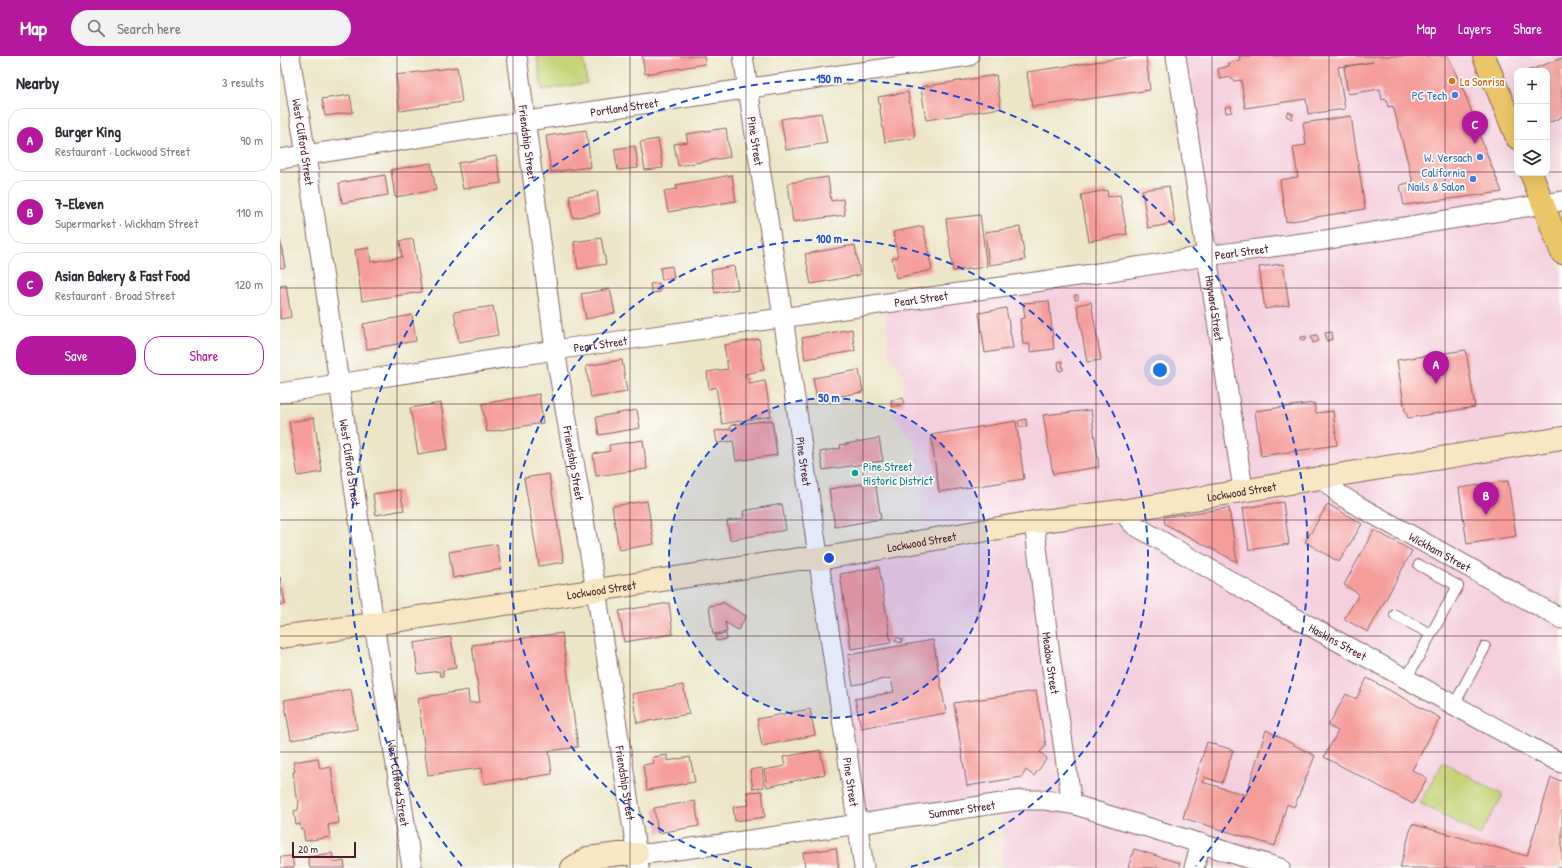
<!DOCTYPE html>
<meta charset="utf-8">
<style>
body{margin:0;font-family:"Patrick Hand",sans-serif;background:#f2f2f3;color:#2b2b33}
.controls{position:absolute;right:12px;top:12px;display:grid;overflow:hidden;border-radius:8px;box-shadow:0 4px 16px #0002}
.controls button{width:36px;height:36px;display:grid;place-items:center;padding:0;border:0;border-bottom:1px solid #e1e1e2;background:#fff;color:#2b2b33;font:20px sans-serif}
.scale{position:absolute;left:12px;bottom:10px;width:64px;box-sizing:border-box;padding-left:4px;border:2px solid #4a1f2b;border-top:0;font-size:11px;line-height:14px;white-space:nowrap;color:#4a1f2b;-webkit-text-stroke:3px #fdfcf7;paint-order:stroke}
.you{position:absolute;left:880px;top:314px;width:14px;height:14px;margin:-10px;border:3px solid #fff;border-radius:50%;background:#1a73e8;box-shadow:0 0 0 6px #1a73e833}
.badge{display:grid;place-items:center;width:26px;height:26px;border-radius:50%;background:#b5179e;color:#fff;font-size:13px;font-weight:700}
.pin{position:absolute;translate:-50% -33px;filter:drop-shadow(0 1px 2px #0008)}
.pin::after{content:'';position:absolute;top:21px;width:14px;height:12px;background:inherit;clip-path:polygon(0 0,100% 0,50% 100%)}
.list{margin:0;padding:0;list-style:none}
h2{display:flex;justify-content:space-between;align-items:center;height:52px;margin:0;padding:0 16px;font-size:17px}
h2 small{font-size:13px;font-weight:400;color:#7c7c81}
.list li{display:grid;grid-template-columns:26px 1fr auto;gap:12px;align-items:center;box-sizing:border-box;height:64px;margin:0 8px 8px;padding:0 8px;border:1px solid #e1e1e2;border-radius:16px}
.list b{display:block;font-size:15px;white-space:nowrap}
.list p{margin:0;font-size:13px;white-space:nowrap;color:#7c7c81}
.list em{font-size:13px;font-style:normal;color:#7c7c81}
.actions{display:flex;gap:8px;padding:12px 16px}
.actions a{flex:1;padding:9px 0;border:1px solid #b5179e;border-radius:16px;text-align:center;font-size:14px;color:#b5179e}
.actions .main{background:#b5179e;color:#fff}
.icon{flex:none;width:22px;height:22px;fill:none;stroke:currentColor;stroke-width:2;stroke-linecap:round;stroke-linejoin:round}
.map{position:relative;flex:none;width:1282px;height:812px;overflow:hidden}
header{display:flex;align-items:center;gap:24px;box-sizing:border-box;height:56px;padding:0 20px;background:#b5179e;color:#fff}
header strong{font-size:19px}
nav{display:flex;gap:22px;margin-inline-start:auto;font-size:14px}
.search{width:280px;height:36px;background:#f2f2f3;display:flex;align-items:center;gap:10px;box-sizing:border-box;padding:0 14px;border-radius:22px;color:#7c7c81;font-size:15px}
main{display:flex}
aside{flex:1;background:#fff}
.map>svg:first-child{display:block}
.built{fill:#f4cfde;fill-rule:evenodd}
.green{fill:#c4d477;stroke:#877a51}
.building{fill:#f59d9b}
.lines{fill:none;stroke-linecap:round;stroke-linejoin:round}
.lane-casing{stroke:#836462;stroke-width:12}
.street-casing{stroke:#836462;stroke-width:21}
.secondary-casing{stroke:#836462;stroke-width:24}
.primary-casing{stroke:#836462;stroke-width:24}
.lane{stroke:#fff;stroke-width:10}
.street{stroke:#fff;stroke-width:19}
.secondary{stroke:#f7e8c3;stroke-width:22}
.primary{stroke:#ebc669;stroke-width:22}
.grid{fill:none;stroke:#4a1f2b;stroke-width:1;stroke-opacity:0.55}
.ring{fill:none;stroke:#1d4ed8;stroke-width:2;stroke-dasharray:7 5}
.food-dot{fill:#e8710a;stroke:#fdfcf7;stroke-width:1.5}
.shop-dot{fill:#3f7fe0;stroke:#fdfcf7;stroke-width:1.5}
.culture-dot{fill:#0f9aa8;stroke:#fdfcf7;stroke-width:1.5}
.labels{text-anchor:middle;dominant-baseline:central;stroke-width:3.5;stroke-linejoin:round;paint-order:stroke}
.food-label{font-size:12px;fill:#c56008;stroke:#fdfcf7;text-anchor:start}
.shop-label{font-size:12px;fill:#366cbe;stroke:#fdfcf7;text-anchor:end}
.street-label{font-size:12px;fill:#4a1f2b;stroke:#fdfcf7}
.culture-label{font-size:12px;fill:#0d838f;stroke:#fdfcf7;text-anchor:start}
.centre{fill:#1d4ed8;stroke:#fdfcf7;stroke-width:2}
.ring-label{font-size:12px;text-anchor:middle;font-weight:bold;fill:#1d4ed8;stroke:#fdfcf7;stroke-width:3.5;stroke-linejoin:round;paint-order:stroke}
</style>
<header>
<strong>Map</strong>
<div class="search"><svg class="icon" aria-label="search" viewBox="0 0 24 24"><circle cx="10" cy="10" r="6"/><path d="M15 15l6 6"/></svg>Search here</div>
<nav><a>Map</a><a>Layers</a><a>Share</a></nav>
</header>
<main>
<aside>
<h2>Nearby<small>3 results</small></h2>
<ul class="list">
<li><span class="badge">A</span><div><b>Burger King</b><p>Restaurant · Lockwood Street</p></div><em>90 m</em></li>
<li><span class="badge">B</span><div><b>7-Eleven</b><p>Supermarket · Wickham Street</p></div><em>110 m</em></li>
<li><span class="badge">C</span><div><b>Asian Bakery &amp; Fast Food</b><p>Restaurant · Broad Street</p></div><em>120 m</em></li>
</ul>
<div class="actions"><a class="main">Save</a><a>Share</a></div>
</aside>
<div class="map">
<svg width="1282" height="812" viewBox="0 0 1282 812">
<rect width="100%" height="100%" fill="#fdfcf7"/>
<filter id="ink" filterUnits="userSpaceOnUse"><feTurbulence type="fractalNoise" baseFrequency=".025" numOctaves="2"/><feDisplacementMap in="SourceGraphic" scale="8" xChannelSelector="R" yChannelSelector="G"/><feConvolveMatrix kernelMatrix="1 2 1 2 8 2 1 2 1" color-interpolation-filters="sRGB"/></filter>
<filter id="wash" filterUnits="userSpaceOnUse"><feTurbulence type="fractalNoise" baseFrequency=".012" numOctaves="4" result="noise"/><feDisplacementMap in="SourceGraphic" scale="16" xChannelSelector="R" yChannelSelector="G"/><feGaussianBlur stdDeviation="0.9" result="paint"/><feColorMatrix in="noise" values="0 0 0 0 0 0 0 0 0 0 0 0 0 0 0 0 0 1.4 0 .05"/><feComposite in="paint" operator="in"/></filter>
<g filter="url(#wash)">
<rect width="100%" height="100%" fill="#ece5c7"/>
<path class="built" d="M888,0H1282V143L1257,154L1282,217V812H722V748L583,763L532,502L643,475L636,389L612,358L622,341L624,320L609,296L605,250L917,194ZM1237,15H1267V117H1237Z"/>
<path class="green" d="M257,0H303L307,27L262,34Z
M1163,706L1223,739L1200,779L1140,747Z"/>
<g id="blocks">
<path class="building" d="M362,0H424L425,8L365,18Z
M855,0H866L870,34L752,51L747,16Z
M959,0H1168L1187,43L1204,91L1222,136L1124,149L1120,129L1133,126L1113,50L1108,51L1106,43L1102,44L1100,33L1068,38L1064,11L1093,6L1058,11L1065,53L1028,58L1026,43L965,52L961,24L953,25L951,21L940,23L938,13L949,10V7L960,4Z
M1282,2V61L1268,67L1267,15H1247Z
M177,11L182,46L120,55L116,19Z
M716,19L721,52L646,64L641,31Z
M628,36L635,82L605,86L598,41Z
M70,39L73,56L45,60L42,43Z
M951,50L952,56L946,57L945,51Z
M1008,56L1013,58L1012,63L1006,60Z
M541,57L547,87L506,94L501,63Z
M1071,60L1085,153L1006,166L1000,124L1018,121L1013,91L1026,89L1023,67Z
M446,72L450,101L398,110L394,88L408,86L406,78Z
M306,74L311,111L271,116L266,80Z
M378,83L383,112L365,114L360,86Z
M355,90L358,112L338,114L334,93Z
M216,100L221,127L183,133L178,107Z
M151,107L156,134L115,141L111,114Z
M105,119L108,139L62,147L59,127Z
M452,119L456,145L388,156L384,135L397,133L396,129Z
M548,121L551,145L563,143L565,159L513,166L508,127Z
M889,130L895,167L868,172L862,134Z
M827,134L828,141L840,139L847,178L809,185L801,139Z
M317,135L320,157L293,162L289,139Z
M700,159L707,211L673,215L666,163Z
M643,170L652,214L616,222L612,202L618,201L613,176Z
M740,171L745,204L709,209L705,176Z
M321,182L326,208L298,213L294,186Z
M0,183L5,211L0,212Z
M133,183L142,236L82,245L75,194L89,192L91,206L122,201L120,185Z
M575,189L580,219L531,228L525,198Z
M1003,208L1009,249L985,253L979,211Z
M392,210L394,222L382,224L380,212Z
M454,210L458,233L435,237L431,214Z
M379,227L380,236L372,237L370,228Z
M6,229L11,261L0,263V230Z
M330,233L335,257L306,263L301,238Z
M795,239H798V244H795Z
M769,245L774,293L750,296V288H743L740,263L745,262L743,247Z
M811,246L821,304L807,306L797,249Z
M213,250L218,279L179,286L174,256Z
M726,252L733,292L705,297L699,257Z
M132,259L136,285L87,293L83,268Z
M572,273L575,295L525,303L522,282Z
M1052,276L1053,283L1047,285L1045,277Z
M1037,279L1039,285L1033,287L1031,280Z
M1021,281H1026V284H1021Z
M479,283L484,314L465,318L466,322H468L469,328L485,325L491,360L442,368L436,331L429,333L427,316L448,313L444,289Z
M1186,294L1195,351L1128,362L1125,354L1117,304Z
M342,304L347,336L311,342L306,310Z
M782,305L783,314L779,315L778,306Z
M579,314L583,336L537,344L533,322Z
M259,338L263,367L207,376L202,348Z
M623,342L624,348L612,351L611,344Z
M161,347L168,393L138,398L130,352Z
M1034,347L1036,357L1053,355L1057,389L981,400L975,355Z
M357,354L360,372L319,379L316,361Z
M811,354L819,411L773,418L763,359Z
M34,362L42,416L18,420L9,366Z
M746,363L747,370L740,371L738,365Z
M492,364L497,399L456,405L453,385L437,387L435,375L451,373V369Z
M736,365L744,423L659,436L651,379Z
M599,382L603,405L543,414L540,396L561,392L560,389Z
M363,384L367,413L316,420L313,398L330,395L329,389Z
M269,418L284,506L259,510L244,422Z
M1228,425L1236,480L1187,488L1179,432Z
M595,426L601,463L555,471L549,433Z
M120,434L124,454L96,459L93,438Z
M367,445L374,488L339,494L332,450Z
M1003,446L1009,488L969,494L963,452Z
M502,448L506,474L450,484L447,465L464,462L463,455Z
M1048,448L1082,468L1059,506L1025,486Z
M949,452L957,506L885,468L884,461Z
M1094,474L1132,495L1088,576L1064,563L1079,538L1064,529Z
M217,488L221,513L173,522L169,496Z
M599,511L611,587L571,593L560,518Z
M0,521L5,548L0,549Z
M442,546L466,560L458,574L445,566L447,576L433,578L429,550L441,548Z
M389,547L393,578L344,586L339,555Z
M282,577L298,691L269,695L272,718L204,728L202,712L148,719L138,642L188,634L189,647L200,646L192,589Z
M446,578L447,583L436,585L435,579Z
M171,581L176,612L163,614V620H160L159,615L138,618L134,587Z
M617,581L622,583L621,587L615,585Z
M653,584L666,657L581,672L575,643L614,636L611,622L573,629L568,599Z
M1087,622L1160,662L1132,714L1147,722L1133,748L1044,701L1058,675L1048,670L1066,638L1076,643Z
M403,629L409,658L357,667L352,638Z
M71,633L77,673L11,684L4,644Z
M756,635L766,690L760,696L767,702L754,720L746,714L742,721L687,730L674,647Z
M530,653L535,679L482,690L477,663Z
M986,674L1035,700L1014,751L1007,748L995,790L903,762L927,686L953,694L942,727L924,721L922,726L966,739Z
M540,694L545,718L487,731L484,714L505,710L503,701Z
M387,699V705L410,701L415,726L367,734L363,709L374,707L373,701Z
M38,702L40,713L51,711L59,767L48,769L50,781L25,785L23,773L21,774L20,768L16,769L14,755L18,754L19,745L16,741L13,716H15L13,706Z
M482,712L484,731L473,733L470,714Z
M1271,722L1282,725V812H1120L1132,768L1247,800Z
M482,735L485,761L455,765L453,751L469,749L467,736Z
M415,745L419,770L378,777L374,752Z
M556,792L559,812H525L523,797Z
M854,793L900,807L899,812H848Z
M52,797L54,807L64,805L65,812H30L28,801Z
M12,800L14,812H0V801Z"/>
</g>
</g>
<g filter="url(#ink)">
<use href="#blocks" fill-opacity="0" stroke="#836462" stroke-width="1"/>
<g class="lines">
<defs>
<path id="lane" d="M1115,559L1151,578
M1126,623L1178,530L1139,509
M1174,649L1205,591"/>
<g id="street">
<path id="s1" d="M10,0L26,99L94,568L132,812"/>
<path id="s2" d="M237,0L275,294L316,534L359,812"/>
<path id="s3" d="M463,0L503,261L584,812"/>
<path id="s4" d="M896,0L963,433"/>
<path id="s5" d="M0,103L247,65L689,0"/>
<path id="s6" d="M0,337L275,294L812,218L926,200L1044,184L1282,145"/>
<path id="s7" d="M1041,421L1060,439L1080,451L1282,563"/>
<path id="s8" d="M841,455L854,469L990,548L1263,698L1282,707"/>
<path id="s9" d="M754,466L770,599L792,748"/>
<path id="s10" d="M357,798L374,797L442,788L742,744H765L792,748L1000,812"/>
<path d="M914,812L921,787"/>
</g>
<g id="secondary">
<path id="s11" d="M0,581L94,568L519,503H539L754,466L841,455L1282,382"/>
<path d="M292,812L308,802L339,798H357"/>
</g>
<path id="primary" d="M1204,0L1237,82
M1251,117L1282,197"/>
</defs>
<use href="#lane" class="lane-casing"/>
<use href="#street" class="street-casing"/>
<use href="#secondary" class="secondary-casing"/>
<use href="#primary" class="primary-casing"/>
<use href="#lane" class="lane"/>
<use href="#street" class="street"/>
<use href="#secondary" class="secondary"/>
<use href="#primary" class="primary"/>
</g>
</g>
<path class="grid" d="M117,0V812M233,0V812M350,0V812M466,0V812M583,0V812M699,0V812M816,0V812M932,0V812M1049,0V812M1165,0V812M0,116H1237M1267,116H1282M0,232H1282M0,348H1282M0,464H1282M0,580H1282M0,696H1282"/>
<circle cx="549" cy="502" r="160" fill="#1d4ed8" fill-opacity=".12"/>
<g class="ring">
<circle cx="549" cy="502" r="160"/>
<path d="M472 812A319 319 0 1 1 626 812"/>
<path d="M182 810A479 479 0 1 1 916 810"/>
</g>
<circle class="food-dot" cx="1172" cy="25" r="4"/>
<g class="shop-dot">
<circle cx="1175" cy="39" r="4"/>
<circle cx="1200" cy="101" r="4"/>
<circle cx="1193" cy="123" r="4"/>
</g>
<circle class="culture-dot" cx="575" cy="417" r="4"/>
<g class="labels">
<g class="food-label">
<text x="1180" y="25">La Sonrisa</text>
</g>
<g class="shop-label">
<text x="1167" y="39">PC Tech</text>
<text x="1192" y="101">W. Versach</text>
<text x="1185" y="116">California<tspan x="1185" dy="14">Nails &amp; Salon</tspan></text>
</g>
<g class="street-label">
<text stroke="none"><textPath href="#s5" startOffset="348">Portland Street</textPath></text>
<text stroke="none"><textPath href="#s1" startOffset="87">West Clifford Street</textPath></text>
<text stroke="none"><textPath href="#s3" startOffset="86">Pine Street</textPath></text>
<text stroke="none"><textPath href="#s2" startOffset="87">Friendship Street</textPath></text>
<text stroke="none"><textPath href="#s6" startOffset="972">Pearl Street</textPath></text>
<text stroke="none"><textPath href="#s6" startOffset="648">Pearl Street</textPath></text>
<text stroke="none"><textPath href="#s4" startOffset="255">Hayward Street</textPath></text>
<text stroke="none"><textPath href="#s6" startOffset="324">Pearl Street</textPath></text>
<text stroke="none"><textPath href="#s1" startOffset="411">West Clifford Street</textPath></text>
<text stroke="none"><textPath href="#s3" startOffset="410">Pine Street</textPath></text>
<text stroke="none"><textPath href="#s2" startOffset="411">Friendship Street</textPath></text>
<text stroke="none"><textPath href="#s11" startOffset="973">Lockwood Street</textPath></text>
<text stroke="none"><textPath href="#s11" startOffset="649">Lockwood Street</textPath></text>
<text stroke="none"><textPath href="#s7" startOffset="141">Wickham Street</textPath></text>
<text stroke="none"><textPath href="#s11" startOffset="325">Lockwood Street</textPath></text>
<text stroke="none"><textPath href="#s8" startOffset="254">Haskins Street</textPath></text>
<text stroke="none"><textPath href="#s9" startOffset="142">Meadow Street</textPath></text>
<text stroke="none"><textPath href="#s1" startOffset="735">West Clifford Street</textPath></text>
<text stroke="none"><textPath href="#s2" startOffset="735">Friendship Street</textPath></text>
<text stroke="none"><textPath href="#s3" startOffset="734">Pine Street</textPath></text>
<text stroke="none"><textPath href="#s10" startOffset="328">Summer Street</textPath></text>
</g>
<g class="culture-label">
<text x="583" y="410">Pine Street<tspan x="583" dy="14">Historic District</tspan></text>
</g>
</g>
<circle cx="549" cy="502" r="6" class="centre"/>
<g class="ring-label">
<text x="549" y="27">150 m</text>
<text x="549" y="187">100 m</text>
<text x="549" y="346">50 m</text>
</g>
</svg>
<div class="controls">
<button>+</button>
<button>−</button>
<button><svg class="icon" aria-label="layers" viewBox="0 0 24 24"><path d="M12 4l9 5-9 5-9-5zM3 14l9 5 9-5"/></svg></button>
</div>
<div class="scale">20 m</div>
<div class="you"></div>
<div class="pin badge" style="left:1156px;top:328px">A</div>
<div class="pin badge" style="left:1206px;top:459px">B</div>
<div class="pin badge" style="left:1195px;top:88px">C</div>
</div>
</main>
